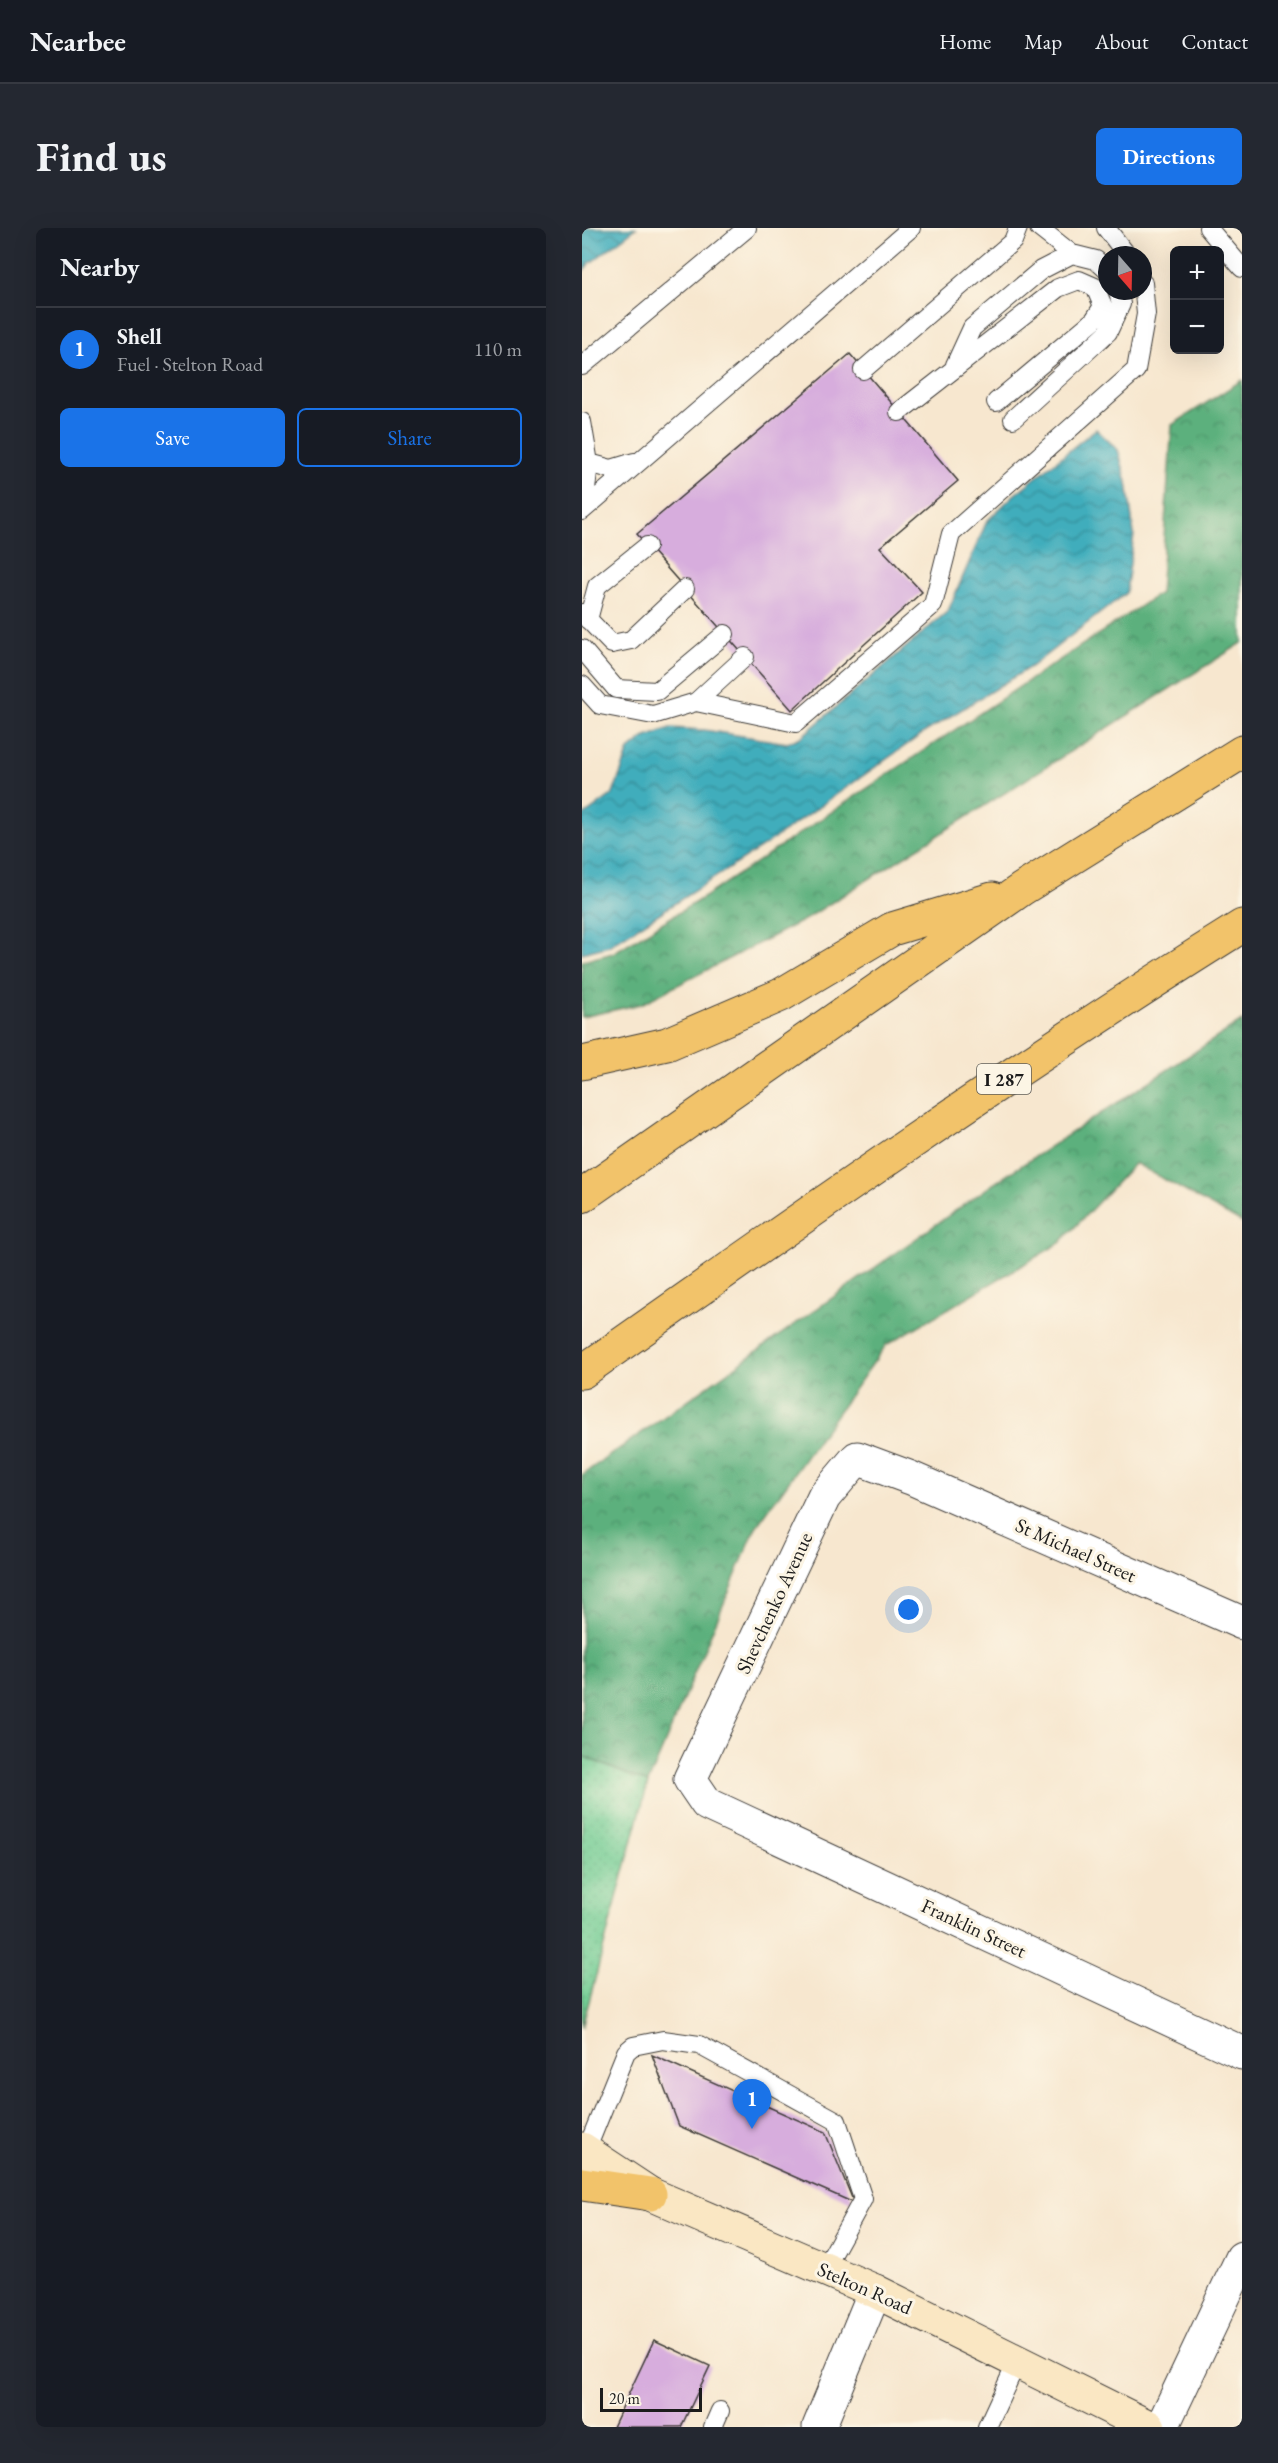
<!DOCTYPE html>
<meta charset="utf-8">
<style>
body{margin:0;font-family:"EB Garamond",serif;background:#242831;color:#f1f3f6}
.controls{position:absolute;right:18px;top:18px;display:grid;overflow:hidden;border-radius:9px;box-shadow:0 6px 24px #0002}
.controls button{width:54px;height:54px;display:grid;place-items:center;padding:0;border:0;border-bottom:2px solid #363941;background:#171b24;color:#f1f3f6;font:30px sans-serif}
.compass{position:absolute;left:516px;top:18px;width:54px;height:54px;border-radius:50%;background:#171b24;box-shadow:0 6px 24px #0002;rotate:160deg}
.scale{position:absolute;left:18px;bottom:15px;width:102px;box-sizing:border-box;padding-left:6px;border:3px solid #1c1c1c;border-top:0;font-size:16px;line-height:21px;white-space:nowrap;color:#1c1c1c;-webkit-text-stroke:4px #fcf5e5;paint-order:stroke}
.you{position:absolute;left:327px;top:1382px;width:21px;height:21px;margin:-15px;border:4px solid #fff;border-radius:50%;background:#1a73e8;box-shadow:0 0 0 9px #1a73e833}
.badge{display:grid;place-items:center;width:39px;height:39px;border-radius:50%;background:#1a73e8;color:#fff;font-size:20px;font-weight:700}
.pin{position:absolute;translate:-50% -50px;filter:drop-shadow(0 2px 3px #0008)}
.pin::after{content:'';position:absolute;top:32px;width:21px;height:18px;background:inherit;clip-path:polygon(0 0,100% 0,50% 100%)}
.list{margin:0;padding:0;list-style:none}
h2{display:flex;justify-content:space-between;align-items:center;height:78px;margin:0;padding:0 24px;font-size:26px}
h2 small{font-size:20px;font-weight:400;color:#9ea1a6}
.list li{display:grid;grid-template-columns:39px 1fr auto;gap:18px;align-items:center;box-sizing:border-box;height:84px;padding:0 24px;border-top:2px solid #363941}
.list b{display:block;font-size:22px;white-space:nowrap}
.list p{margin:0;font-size:20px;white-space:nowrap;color:#9ea1a6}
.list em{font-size:20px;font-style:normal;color:#9ea1a6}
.actions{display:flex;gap:12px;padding:18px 24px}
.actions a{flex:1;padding:14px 0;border:2px solid #1a73e8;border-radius:9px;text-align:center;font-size:21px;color:#1a73e8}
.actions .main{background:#1a73e8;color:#fff}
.map{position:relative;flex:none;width:660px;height:2199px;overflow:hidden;border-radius:9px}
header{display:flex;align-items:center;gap:36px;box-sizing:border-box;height:84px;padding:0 30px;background:#171b24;border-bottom:2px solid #363941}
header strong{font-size:28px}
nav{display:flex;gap:33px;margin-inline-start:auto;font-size:21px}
.intro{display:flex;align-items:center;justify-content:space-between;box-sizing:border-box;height:144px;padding:0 36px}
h1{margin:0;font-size:42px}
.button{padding:15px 27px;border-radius:9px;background:#1a73e8;color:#fff;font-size:21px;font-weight:700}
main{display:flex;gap:36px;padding:0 36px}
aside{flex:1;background:#171b24;border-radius:9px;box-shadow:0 6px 24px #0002}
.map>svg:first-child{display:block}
.grass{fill:url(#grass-dots);stroke:#467458;stroke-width:1.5}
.forest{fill:url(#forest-crowns);stroke:#3c664c;stroke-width:1.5}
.water{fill:url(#water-waves);stroke:#2e646c;stroke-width:1.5}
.building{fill:#d7addd}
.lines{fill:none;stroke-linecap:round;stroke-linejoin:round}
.service-casing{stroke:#3d3a37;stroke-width:20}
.minor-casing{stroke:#3d3a37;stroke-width:35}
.tertiary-casing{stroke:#3d3a37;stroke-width:35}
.secondary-casing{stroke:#3d3a37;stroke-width:35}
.motorway-casing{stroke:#3d3a37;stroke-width:35}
.service{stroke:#fff;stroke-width:18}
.minor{stroke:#fff;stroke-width:33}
.tertiary{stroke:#fff;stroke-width:33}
.secondary{stroke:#fae7c3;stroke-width:33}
.motorway{stroke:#f2c36a;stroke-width:33}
.labels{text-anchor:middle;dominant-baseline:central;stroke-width:6;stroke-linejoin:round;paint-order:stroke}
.shield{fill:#fcf5e5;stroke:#5f5d58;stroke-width:1.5}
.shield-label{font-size:18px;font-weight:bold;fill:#1c1c1c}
.street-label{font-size:20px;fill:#1c1c1c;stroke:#fcf5e5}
</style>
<header>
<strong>Nearbee</strong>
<nav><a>Home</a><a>Map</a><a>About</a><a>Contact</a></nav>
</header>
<div class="intro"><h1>Find us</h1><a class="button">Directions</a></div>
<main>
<aside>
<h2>Nearby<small></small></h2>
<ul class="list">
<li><span class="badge">1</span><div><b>Shell</b><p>Fuel · Stelton Road</p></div><em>110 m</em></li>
</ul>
<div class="actions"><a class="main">Save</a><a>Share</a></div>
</aside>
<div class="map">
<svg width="660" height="2199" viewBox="0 0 660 2199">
<defs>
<pattern id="grass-dots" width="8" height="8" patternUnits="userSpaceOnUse" patternTransform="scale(1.5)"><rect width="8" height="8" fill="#71cc93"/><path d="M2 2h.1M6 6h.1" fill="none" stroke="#61af7e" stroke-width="1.8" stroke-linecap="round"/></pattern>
<pattern id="forest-crowns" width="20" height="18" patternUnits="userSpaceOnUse" patternTransform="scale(1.5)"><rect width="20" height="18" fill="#5cb07d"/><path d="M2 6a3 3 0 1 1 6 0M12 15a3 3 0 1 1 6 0" fill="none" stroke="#4b8e66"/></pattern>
<pattern id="water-waves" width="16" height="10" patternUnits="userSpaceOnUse" patternTransform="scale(1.5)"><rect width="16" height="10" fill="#3fadbc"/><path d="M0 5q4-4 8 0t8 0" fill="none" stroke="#348c98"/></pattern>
</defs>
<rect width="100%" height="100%" fill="#fcf5e5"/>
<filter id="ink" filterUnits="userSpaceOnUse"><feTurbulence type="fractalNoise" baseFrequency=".0167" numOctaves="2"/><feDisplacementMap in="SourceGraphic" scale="12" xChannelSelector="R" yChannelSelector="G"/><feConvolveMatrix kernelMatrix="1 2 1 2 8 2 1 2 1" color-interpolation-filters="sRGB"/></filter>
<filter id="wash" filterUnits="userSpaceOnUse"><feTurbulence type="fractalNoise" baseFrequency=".008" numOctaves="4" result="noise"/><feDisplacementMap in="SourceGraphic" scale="24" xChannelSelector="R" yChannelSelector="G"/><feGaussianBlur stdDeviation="1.35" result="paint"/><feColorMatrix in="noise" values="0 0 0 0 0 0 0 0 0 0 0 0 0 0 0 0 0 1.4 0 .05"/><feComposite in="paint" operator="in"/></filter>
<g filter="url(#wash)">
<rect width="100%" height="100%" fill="#f7e7cf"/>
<path class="grass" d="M0,1528L66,1555L0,1799Z"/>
<path class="forest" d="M660,152V415L222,692L59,776L0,789V733L31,725L122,669L578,365L590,197Z
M660,793V995L553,935L478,1015L304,1117L174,1299L66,1555L0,1528V1247L411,956Z"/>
<path class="water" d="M0,0H54L7,36L0,44Z
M514,201L536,222L545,254L552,306L544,365L450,438L343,504L183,617L27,718L0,725V589L31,566L47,522L62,510L88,500L122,502L205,515L219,509L366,383L405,293L432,267Z"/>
<g id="blocks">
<path class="building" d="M268,126L376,253L298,319L340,364L210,482L55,306Z
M70,1827L243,1904L272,1975L97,1898Z
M72,2112L128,2138L99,2199H31Z"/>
</g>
</g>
<g filter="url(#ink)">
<use href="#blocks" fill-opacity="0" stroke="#3d3a37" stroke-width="1.5"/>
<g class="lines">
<defs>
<path id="service" d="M457,0L490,26
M524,0L545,27
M626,0L660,40
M373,137L390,100L459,42L490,26L514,32L525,42
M0,138L165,0
M281,142L431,13L436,0
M317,184L476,60L497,52L513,59L521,78L512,92L414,174
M431,191L526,104L539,76L536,63
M0,194L7,235L4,261L0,264
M7,235L29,241L52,234
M0,283L329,0
M0,385L30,416L49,412L103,361
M6,392L15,358L65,318
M0,421L34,461L75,463L143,406
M0,457L18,477L71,487L114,474L214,495L351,377L369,306L554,142L564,86L561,55
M114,474L163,429
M4,1923L44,1824L51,1818L81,1812L117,1817L255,1893L281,1971L242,2042
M131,2199L138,2183
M405,2199L435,2134"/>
<path id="minor" d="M660,1395L329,1250L275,1230L242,1269L108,1551L125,1576L660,1825
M580,2199L660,2030"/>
<path id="tertiary" d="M237,2199L293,2063"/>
<path id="secondary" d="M0,1921L68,1966L293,2063L567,2199"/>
<path id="motorway" d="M0,835L85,816L199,767L310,701L410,671
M0,968L440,661L660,524
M0,1144C217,991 434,839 660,698
M0,1956L68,1966"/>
</defs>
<use href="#service" class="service-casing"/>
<use href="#minor" class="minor-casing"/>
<use href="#tertiary" class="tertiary-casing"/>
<use href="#secondary" class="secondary-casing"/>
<use href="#motorway" class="motorway-casing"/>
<use href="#service" class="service"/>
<use href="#minor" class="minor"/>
<use href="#tertiary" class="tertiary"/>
<use href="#secondary" class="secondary"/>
<use href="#motorway" class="motorway"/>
</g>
</g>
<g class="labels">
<rect class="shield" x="395" y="836" width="54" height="30" rx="4.5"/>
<g class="shield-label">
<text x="422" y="851">I 287</text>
</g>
<g class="street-label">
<text transform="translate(494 1322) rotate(24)">St Michael Street</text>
<text transform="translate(192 1375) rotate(-65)">Shevchenko Avenue</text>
<text transform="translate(392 1700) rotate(25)">Franklin Street</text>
<text transform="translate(283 2060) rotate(24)">Stelton Road</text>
</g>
</g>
</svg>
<div class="controls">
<button>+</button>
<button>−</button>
</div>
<svg class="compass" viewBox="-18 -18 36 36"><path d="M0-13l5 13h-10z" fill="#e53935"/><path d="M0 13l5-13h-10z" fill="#9ea1a6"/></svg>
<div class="scale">20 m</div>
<div class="you"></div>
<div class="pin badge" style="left:170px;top:1901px">1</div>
</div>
</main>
